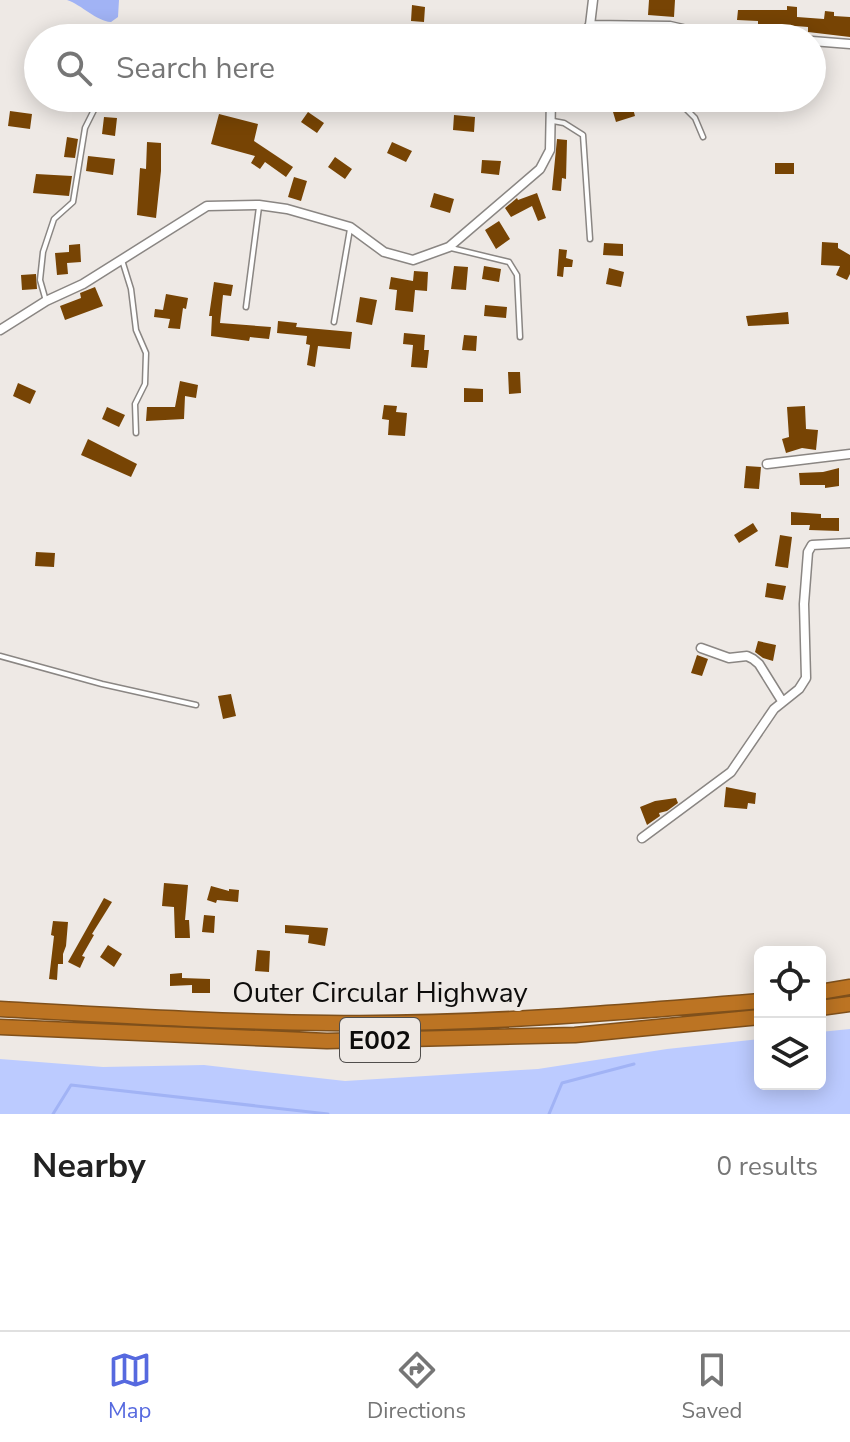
<!DOCTYPE html>
<style>
body{margin:0;font-family:"Nunito Sans",sans-serif;background:#f6f6f6;color:#222}
.controls{position:absolute;right:24px;bottom:24px;display:grid;overflow:hidden;border-radius:12px;box-shadow:0 4px 20px #0003}
.controls button{width:72px;height:72px;display:grid;place-items:center;padding:0;border:0;border-bottom:2px solid #e0e0e0;background:#fff;color:#222;font:40px sans-serif}
.list{margin:0;padding:0;list-style:none}
h2{display:flex;justify-content:space-between;align-items:center;height:104px;margin:0;padding:0 32px;font-size:34px}
h2 small{font-size:26px;font-weight:400;color:#767676}
.icon{flex:none;width:44px;height:44px;fill:none;stroke:currentColor;stroke-width:2;stroke-linecap:round;stroke-linejoin:round}
.map{position:relative;flex:none;width:850px;height:1114px;overflow:hidden}
.search{position:absolute;background:#fff;box-shadow:0 4px 20px #0003;left:24px;right:24px;top:24px;height:88px;display:flex;align-items:center;gap:20px;box-sizing:border-box;padding:0 28px;border-radius:44px;color:#767676;font-size:30px}
.sheet{height:216px;background:#fff}
nav{display:flex;justify-content:space-around;align-items:center;box-sizing:border-box;height:112px;border-top:2px solid #e0e0e0;background:#fff;font-size:22px;color:#767676}
nav a{display:grid;justify-items:center;gap:4px}
nav .on{color:#5669df}
.map>svg:first-child{display:block}
.green{fill:#bccbff}
.water{fill:#a1b3f5}
.lines{fill:none;stroke-linecap:round;stroke-linejoin:round}
.stream{stroke:#a1b3f5;stroke-width:3}
.building{fill:#774404}
.service-casing{stroke:#8a8683;stroke-width:7}
.minor-casing{stroke:#8a8683;stroke-width:11}
.motorway-casing{stroke:#7f501b;stroke-width:17}
.service{stroke:#fff;stroke-width:4}
.minor{stroke:#fff;stroke-width:8}
.motorway{stroke:#bc7423;stroke-width:14}
.labels{text-anchor:middle;dominant-baseline:central;stroke-width:8;stroke-linejoin:round;paint-order:stroke}
.shield{fill:#eee9e5;stroke:#504e4c;stroke-width:2}
.shield-label{font-size:26px;font-weight:bold;fill:#0d0c0b}
.street-label{font-size:28px;fill:#0d0c0b;stroke:#eee9e5}
</style>
<div class="map">
<svg width="850" height="1114" viewBox="0 0 850 1114">
<rect width="100%" height="100%" fill="#eee9e5"/>
<path class="green" d="M850,1029V1114H0V1059L103,1067L204,1065L345,1081L538,1069L667,1049L760,1039V1084H820V1032Z"/>
<path class="water" d="M67,0H119L118,17L111,22C96,21 82,5 67,0Z"/>
<g class="lines">
<path class="stream" d="M53,1114L71,1085L328,1114
M549,1114L562,1083L634,1064"/>
</g>
<path class="building" d="M649,0H675L674,17L648,15Z
M412,5L425,7L424,22L411,21Z
M787,6L797,7V17L824,19L825,11L834,12V16L850,17V37L808,32V27L771,24V27L758,30V21L737,20L738,10H787Z
M632,105L635,116L616,122L613,112Z
M10,111L32,114L30,129L8,126Z
M308,112L324,123L317,133L301,122Z
M219,114L258,124L254,141L293,167L286,177L265,162L260,169L251,163L255,156L211,144Z
M454,115L475,117L474,132L453,130Z
M104,117L117,118L115,136L102,134Z
M67,137L78,139L75,158L64,157Z
M557,139L567,140L566,179L562,178L561,191L552,190Z
M147,142L161,143V171L156,218L137,215L140,168L146,169Z
M392,142L412,151L406,162L387,153Z
M88,156L115,159L113,175L86,171Z
M335,157L352,169L345,179L328,167Z
M482,160L501,161L499,175L481,173Z
M775,163H794V174H775Z
M36,174L72,176L69,196L33,193Z
M294,177L307,181L301,201L288,197Z
M434,193L454,199L450,213L430,207Z
M537,193L546,218L538,221L532,206L511,217L505,208L517,198L518,200Z
M499,221L510,239L496,249L485,230Z
M822,242L838,243V248L850,255V274L847,280L836,275L840,266L821,265Z
M604,243L623,244V256L603,255Z
M80,244L81,262L67,263L68,274L57,275L55,253L69,252V245Z
M559,249L567,250L566,258L573,260L572,267H564L563,277L557,276Z
M454,266L468,267L466,290L451,289Z
M484,266L501,269L499,282L482,279Z
M609,268L624,272L621,287L606,284Z
M414,271L428,272L427,291L415,290L413,312L395,310L397,290L389,289L391,277L413,281Z
M36,274L37,289L22,290L21,275Z
M214,282L233,285L231,296L223,295L220,323L271,327L269,339L250,337L249,341L211,336L212,316H209Z
M95,287L103,306L65,320L60,306L81,298L80,293Z
M166,294L188,298L186,309L183,308L180,329L168,328L170,319L154,317L155,309L163,310Z
M360,297L377,300L372,325L356,322Z
M485,305L507,307L506,318L484,316Z
M788,312L789,324L748,326L746,316Z
M278,321L297,323L296,327L352,332L350,349L318,346L315,367L307,365L310,345L306,344L307,336L277,333Z
M404,333L425,335L424,350H429L427,368L411,367L413,345L403,344Z
M464,335L477,336L476,351L462,350Z
M508,372H520L521,393L509,394Z
M180,381L198,385L196,398L185,396L184,419L146,421L147,407H175Z
M18,383L36,391L30,404L13,396Z
M464,388L483,389V402H464Z
M384,405L397,406L396,412L407,413L405,436L388,435L389,420L382,419Z
M805,406L806,429L818,430L816,450L802,448L786,453L782,439L789,437L787,407Z
M107,407L125,415L119,427L102,419Z
M88,439L137,464L131,477L81,455Z
M746,466L761,467L759,489L744,488Z
M839,468V486L825,488V485H800L799,473L823,472Z
M791,512L821,514V518H839V531L809,530L810,525H791Z
M753,523L758,531L739,543L734,535Z
M780,535L792,537L788,568L775,566Z
M36,552L55,553L54,567L35,566Z
M767,583L786,586L783,600L765,597Z
M758,641L776,645L773,661L763,658L755,652Z
M697,655L708,659L702,676L691,673Z
M231,694L236,716L223,719L218,696Z
M726,787L756,793L755,804L748,803L747,809L724,807Z
M676,798L678,803L667,811L659,813L660,816L647,825L640,807L655,801Z
M164,883L188,885L185,920H189L190,938H175L174,907L162,906Z
M211,886L229,891V889L239,890L238,902L217,900L216,903L207,900Z
M104,898L112,902L92,934L94,935L82,956L85,957L80,968L68,962Z
M204,915L215,916L214,933L202,932Z
M53,921L68,922L66,946L63,954V964H58L57,980L49,979L54,936L51,935Z
M285,925L328,928L325,946L308,943L309,935L285,933Z
M108,945L122,954L114,967L100,957Z
M257,950L270,951L269,972L255,971Z
M182,973V978L210,979V993H192V985L170,986V974Z"/>
<g class="lines">
<defs>
<path id="service" d="M628,27L632,38
M675,98L695,118L703,137
M553,121L564,123L583,135L590,239
M451,248L509,262L517,275L520,337
M122,260L131,289L136,330L146,353L145,384L135,404L136,433
M46,301L40,280L43,252L54,219L73,202L85,128L100,98
M246,307L259,207
M334,322L350,229
M0,656L102,684L196,705"/>
<path id="minor" d="M590,25L670,26L683,29L689,38
M580,38L590,25L593,0
M753,38L776,33L799,38
M812,41L850,44
M0,330L46,301L83,284L207,206L259,205L287,209L350,227L384,252L413,260L449,247L540,169L550,150L551,98
M767,464L850,454
M701,648L729,658L747,656L753,659L759,664L782,701
M642,838L731,772L774,709L799,689L806,678L804,604L808,552L812,545L850,543"/>
<path id="motorway" d="M820,992L850,987
M820,1008L850,1004
M0,1009C109,1015 219,1022 328,1023C473,1025 616,1013 760,1001
M0,1027L327,1041L575,1035L760,1017"/>
</defs>
<use href="#service" class="service-casing"/>
<use href="#minor" class="minor-casing"/>
<use href="#motorway" class="motorway-casing"/>
<use href="#service" class="service"/>
<use href="#minor" class="minor"/>
<use href="#motorway" class="motorway"/>
</g>
<g class="labels">
<rect class="shield" x="340" y="1018" width="80" height="44" rx="6"/>
<g class="shield-label">
<text x="380" y="1040">E002</text>
</g>
<g class="street-label">
<text x="380" y="993">Outer Circular Highway</text>
</g>
</g>
</svg>
<div class="controls">
<button><svg class="icon" aria-label="locate" viewBox="0 0 24 24"><circle cx="12" cy="12" r="6"/><path d="M12 2v4M12 18v4M2 12h4M18 12h4"/></svg></button>
<button><svg class="icon" aria-label="layers" viewBox="0 0 24 24"><path d="M12 4l9 5-9 5-9-5zM3 14l9 5 9-5"/></svg></button>
</div>
<div class="search"><svg class="icon" aria-label="search" viewBox="0 0 24 24"><circle cx="10" cy="10" r="6"/><path d="M15 15l6 6"/></svg>Search here</div>
</div>
<section class="sheet">
<h2>Nearby<small>0 results</small></h2>
<ul class="list">
</ul>
</section>
<nav>
<a class="on"><svg class="icon" aria-label="map" viewBox="0 0 24 24"><path d="M3 6l6-2 6 2 6-2v14l-6 2-6-2-6 2zM9 4v14M15 6v14"/></svg>Map</a>
<a><svg class="icon" aria-label="directions" viewBox="0 0 24 24"><path d="M12 3l9 9-9 9-9-9zM9 14v-3h6M13 9l2 2-2 2"/></svg>Directions</a>
<a><svg class="icon" aria-label="saved" viewBox="0 0 24 24"><path d="M7 4h10v16l-5-4-5 4z"/></svg>Saved</a>
</nav>
